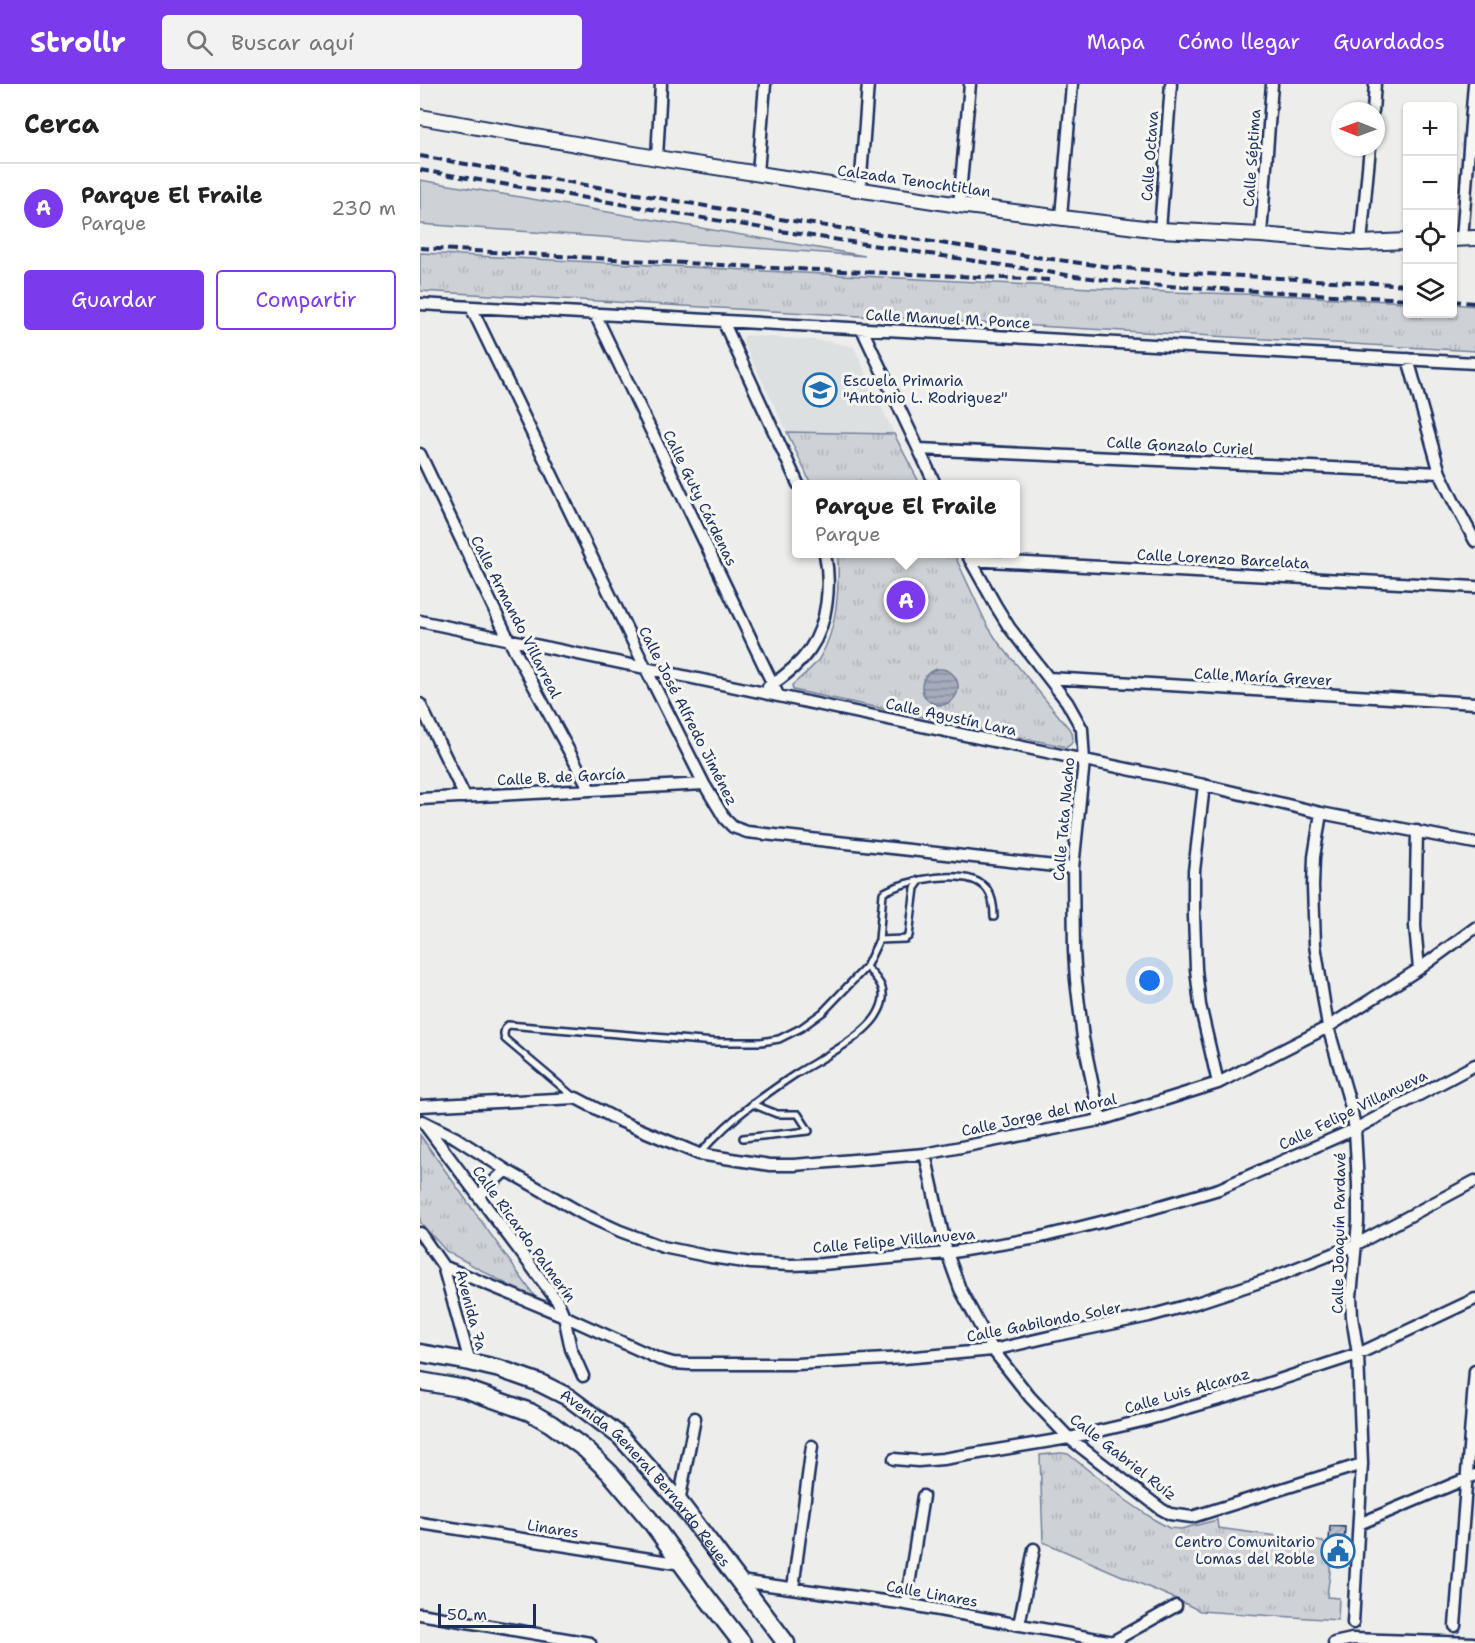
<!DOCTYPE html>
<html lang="es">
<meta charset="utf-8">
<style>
body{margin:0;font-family:"Shantell Sans",sans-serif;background:#f2f2f2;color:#222}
.controls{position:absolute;right:18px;top:18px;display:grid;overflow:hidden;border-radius:6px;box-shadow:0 2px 4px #0004}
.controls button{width:54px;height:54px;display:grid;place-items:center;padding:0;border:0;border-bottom:2px solid #e0e0e0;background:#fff;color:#222;font:30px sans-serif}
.compass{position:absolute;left:911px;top:18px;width:54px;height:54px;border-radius:50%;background:#fff;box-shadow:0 2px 4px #0004;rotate:271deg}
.scale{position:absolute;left:18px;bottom:15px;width:98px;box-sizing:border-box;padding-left:6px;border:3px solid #1b2f5e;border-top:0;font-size:16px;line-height:21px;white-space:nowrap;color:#1b2f5e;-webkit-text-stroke:4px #f6f6f2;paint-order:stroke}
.you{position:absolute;left:730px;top:897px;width:21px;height:21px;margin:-15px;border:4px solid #fff;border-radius:50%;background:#1a73e8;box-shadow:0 0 0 9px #1a73e833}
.badge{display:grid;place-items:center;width:39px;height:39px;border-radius:50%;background:#7c3aed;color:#fff;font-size:20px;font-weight:700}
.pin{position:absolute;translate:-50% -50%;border:3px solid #fff;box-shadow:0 2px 6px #0006}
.popup{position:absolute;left:372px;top:396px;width:228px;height:78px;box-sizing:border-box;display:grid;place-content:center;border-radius:6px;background:#fff;filter:drop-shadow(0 2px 4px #0005);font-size:20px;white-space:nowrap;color:#767676}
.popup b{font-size:22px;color:#222}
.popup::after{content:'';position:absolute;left:50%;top:100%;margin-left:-12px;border:12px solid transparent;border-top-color:#fff}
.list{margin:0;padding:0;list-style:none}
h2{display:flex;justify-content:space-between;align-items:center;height:78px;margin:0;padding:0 24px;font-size:26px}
h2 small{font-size:20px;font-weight:400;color:#767676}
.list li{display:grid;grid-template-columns:39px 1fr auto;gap:18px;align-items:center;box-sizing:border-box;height:90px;padding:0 24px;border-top:2px solid #e0e0e0}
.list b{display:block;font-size:22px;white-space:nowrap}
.list p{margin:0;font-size:20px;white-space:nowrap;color:#767676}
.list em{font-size:20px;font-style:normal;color:#767676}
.actions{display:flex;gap:12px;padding:18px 24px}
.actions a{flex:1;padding:14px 0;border:2px solid #7c3aed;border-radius:6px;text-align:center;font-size:21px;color:#7c3aed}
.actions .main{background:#7c3aed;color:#fff}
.icon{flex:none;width:33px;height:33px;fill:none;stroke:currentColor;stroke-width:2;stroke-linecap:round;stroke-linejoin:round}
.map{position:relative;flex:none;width:1055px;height:1559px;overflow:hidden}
header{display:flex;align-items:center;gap:36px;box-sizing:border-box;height:84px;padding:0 30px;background:#7c3aed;color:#fff}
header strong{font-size:28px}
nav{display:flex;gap:33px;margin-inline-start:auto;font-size:21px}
.search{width:420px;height:54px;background:#f2f2f2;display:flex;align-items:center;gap:15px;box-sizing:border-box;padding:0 21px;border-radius:6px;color:#767676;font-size:22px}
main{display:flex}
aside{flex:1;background:#fff}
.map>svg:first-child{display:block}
.built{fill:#dde0e1}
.green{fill:#ced2d7;stroke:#74809a;stroke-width:1.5}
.park{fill:url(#park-tufts);stroke:#74809a;stroke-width:1.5}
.water{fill:url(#water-rules);stroke:#6e7a96;stroke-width:1.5}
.building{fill:url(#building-hatch);stroke:#1b2f5e;stroke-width:1.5}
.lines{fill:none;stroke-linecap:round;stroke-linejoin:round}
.service-casing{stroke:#1b2f5e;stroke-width:10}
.minor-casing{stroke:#1b2f5e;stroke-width:15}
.tertiary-casing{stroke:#1b2f5e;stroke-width:18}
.primary-casing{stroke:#1b2f5e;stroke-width:21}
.service{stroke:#f6f6f2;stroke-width:5}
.minor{stroke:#f6f6f2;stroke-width:10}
.tertiary{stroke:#f6f6f2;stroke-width:14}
.primary{stroke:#f6f6f2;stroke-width:16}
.rail{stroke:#1b2f5e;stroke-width:4;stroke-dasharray:9 4.5;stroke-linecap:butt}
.labels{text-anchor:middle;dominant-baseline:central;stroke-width:6;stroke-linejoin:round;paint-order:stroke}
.street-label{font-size:15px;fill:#1b2f5e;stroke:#f6f6f2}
.poi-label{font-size:15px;fill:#1b2f5e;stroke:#f6f6f2;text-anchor:start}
</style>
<header>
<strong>Strollr</strong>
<div class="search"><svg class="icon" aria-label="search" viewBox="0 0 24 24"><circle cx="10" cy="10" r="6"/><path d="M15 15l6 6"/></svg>Buscar aquí</div>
<nav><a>Mapa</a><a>Cómo llegar</a><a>Guardados</a></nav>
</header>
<main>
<aside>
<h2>Cerca<small></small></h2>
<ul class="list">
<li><span class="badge">A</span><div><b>Parque El Fraile</b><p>Parque</p></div><em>230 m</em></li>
</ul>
<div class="actions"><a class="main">Guardar</a><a>Compartir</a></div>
</aside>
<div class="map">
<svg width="1055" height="1559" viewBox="0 0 1055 1559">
<defs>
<pattern id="park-tufts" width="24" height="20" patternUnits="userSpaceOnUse" patternTransform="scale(1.5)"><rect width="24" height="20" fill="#ced2d7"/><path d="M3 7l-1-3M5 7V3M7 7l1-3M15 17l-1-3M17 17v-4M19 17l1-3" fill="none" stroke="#b0b5bb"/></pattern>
<pattern id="water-rules" width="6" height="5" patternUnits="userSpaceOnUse" patternTransform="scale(1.5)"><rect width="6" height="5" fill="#a5acbc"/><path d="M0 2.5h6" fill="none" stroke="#868c9c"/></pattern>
<pattern id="building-hatch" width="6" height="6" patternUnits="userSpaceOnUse" patternTransform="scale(1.5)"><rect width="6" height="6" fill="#b9bfc8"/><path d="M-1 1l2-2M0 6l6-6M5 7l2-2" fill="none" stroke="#9ea4ae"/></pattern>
</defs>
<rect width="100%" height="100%" fill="#edeeec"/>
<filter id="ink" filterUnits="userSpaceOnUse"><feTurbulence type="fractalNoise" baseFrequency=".0167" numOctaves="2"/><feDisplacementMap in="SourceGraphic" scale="12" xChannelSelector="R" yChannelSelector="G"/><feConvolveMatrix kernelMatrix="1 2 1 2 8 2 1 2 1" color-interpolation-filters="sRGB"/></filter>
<g filter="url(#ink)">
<path class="built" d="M325,251L407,257L434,263L474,350L367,348L322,256Z"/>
<path class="green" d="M0,96L445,172L0,140Z"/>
<path class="park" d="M0,169L749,208L857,211L987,218L988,230H1032L1033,220L1055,222V267L0,207Z
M367,348L474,350L500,400H391Z
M418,470H534L567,541L578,558L652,648L653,655L651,660L647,663L373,606L372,601C381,593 392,585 399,575C418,545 419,504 418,470Z
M0,1051L118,1217L26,1167L0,1138Z
M641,1369L648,1370L707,1417L735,1436L749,1444L761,1445L797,1436L798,1444L903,1458C916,1471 908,1497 907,1513L919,1514L918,1536L780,1527L756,1515L623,1458L620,1371Z"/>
<path class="water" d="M502 603a18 18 0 1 1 36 0a18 18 0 1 1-36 0Z"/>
<path class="building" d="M910,1442L925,1443L923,1477L911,1476L912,1458H909Z"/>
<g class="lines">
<defs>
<path id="service" d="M459,856L463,809C485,796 548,782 567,805C573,813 574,823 574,833
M155,1014L85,955C83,950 84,945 88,941L295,958H341L359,955L381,944L403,928L446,883L459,856L485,855L489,852L495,804L501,796
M323,1054L389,1047L378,1030H357L332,1020
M279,1070C296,1051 313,1035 333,1020C348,1009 363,998 379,988C402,974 448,951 459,927C469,907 460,897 446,883"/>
<path id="minor" d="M953,27L955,0
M237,74L241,0
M338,89L345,0
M440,106L448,0
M539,121L550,0
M641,133L652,0
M740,146L751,0
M841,151L852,0
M1042,155L1054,0
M941,159L950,63
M0,220L1055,279
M51,223L226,585L284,700L305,735L313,743L327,748L653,784
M175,230L358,611
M303,237L378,400
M442,245L515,400
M988,275L1020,389L1033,416L1055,457
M499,365L1020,389
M0,370L89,556L170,706
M547,470L576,522L589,543L647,618L662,645L664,677L653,784L654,867L656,896L663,954L680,1036
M550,476L1055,503
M0,537L784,701L901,729L1055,759
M629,594L1055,619
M348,603C364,593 379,581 390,565C408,539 411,500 405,470
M0,620L45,713
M784,701L774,787V832L776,885L780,921L798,999
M0,715L284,700
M901,729L894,773L893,802L895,861L908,943L931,1023L935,1045L938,1101V1138L931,1212L932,1233L938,1270L942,1380L933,1539
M997,747L995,842L999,885
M0,1022L156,1014L200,1037L279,1070L350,1081H374L505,1070L680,1036L798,999L908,943L999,885L1055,844
M2,1037L36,1054L86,1086L163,1130L200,1147L243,1163L291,1173L331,1179L371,1181L402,1180L527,1169L617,1154L713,1130L799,1105L935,1045L1055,981
M2,1037L138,1218L144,1232L151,1265L163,1292
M505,1070L527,1169L540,1205L573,1266L610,1313L649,1354L741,1425L750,1430L772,1433L942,1380
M58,1112L86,1086
M0,1149L23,1182L144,1232L239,1275L253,1279L269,1280H377L484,1274L573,1266L633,1252L729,1232L776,1219L852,1194L935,1161L1055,1097
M23,1182L50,1278
M474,1375L498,1377L523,1375L649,1354L722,1337L810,1312L938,1270L1055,1215
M259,1418L275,1334
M0,1439L262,1480
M939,1440L1055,1391
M320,1497L486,1520L699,1559
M373,1504L392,1362
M486,1520L503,1412
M0,1530L170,1559
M599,1541L614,1465
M1035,1542L1055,1287
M690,1559L756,1522
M914,1559L932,1555L1053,1559"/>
<path id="tertiary" d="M0,33L237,74L539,121L740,146L841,151L941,159L988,157
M1032,155L1055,154"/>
<g id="primary">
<path id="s1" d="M0,1269L50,1278L80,1285L120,1299L148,1313L200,1352L259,1418L366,1559"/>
<path d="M0,1297L45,1305L110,1328L131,1340L165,1365L190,1389L229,1435L284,1510L322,1559"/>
</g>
</defs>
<use href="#service" class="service-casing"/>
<use href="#minor" class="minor-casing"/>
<use href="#tertiary" class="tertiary-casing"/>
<use href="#primary" class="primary-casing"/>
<use href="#service" class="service"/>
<use href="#minor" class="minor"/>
<use href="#tertiary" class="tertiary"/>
<use href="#primary" class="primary"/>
<path class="rail" d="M0,72L360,135L587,169L690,183L768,189L988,201
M0,86L360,147L647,191L726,201L988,215
M0,164L353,184L629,196
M1032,217L1055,219"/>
</g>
</g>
<defs>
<symbol id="school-ring" viewBox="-11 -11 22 22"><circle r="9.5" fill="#f6f6f2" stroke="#1f6fb2" stroke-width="1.5"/><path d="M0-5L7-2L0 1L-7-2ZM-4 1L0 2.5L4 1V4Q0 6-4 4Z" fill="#1f6fb2"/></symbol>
<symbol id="civic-ring" viewBox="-11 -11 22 22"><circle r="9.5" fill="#f6f6f2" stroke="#1f6fb2" stroke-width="1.5"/><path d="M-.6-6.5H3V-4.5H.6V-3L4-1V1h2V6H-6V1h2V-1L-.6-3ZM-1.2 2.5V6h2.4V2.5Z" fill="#1f6fb2"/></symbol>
</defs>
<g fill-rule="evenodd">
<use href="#school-ring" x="381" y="287" width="38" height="38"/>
<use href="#civic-ring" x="899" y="1448" width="38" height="38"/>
</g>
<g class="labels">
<g class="street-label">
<text transform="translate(730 72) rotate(-86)">Calle Octava</text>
<text transform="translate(832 74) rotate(-86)">Calle Séptima</text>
<text transform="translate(494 97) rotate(8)">Calzada Tenochtitlan</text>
<text transform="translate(528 235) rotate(3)">Calle Manuel M. Ponce</text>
<text transform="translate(760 362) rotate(3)">Calle Gonzalo Curiel</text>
<text transform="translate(280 414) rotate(64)">Calle Guty Cárdenas</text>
<text transform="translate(803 475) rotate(3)">Calle Lorenzo Barcelata</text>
<text transform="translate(96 533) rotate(63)">Calle Armando Villarreal</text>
<text transform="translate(843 593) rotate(3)">Calle María Grever</text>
<text transform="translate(268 632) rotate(63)">Calle José Alfredo Jiménez</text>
<text transform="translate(531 633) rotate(12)">Calle Agustín Lara</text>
<text transform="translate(141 693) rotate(-3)">Calle B. de García</text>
<text transform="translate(644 735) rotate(-85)">Calle Tata Nacho</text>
<text transform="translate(933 1026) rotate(-26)">Calle Felipe Villanueva</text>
<text transform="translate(619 1031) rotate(-12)">Calle Jorge del Moral</text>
<text transform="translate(919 1149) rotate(-89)">Calle Joaquín Pardavé</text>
<text transform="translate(104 1150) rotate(54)">Calle Ricardo Palmerín</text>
<text transform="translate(474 1157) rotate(-5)">Calle Felipe Villanueva</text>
<text transform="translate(51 1226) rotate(75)">Avenida 7a</text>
<text transform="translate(624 1238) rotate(-11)">Calle Gabilondo Soler</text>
<text transform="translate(767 1307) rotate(-16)">Calle Luis Alcaraz</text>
<text transform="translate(703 1373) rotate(38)">Calle Gabriel Ruíz</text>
<text stroke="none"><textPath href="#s1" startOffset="268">Avenida General Bernardo Reyes</textPath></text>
<text transform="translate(133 1445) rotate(9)">Linares</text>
<text transform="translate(512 1510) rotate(10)">Calle Linares</text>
</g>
<g class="poi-label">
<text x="423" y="297">Escuela Primaria<tspan x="423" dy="17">"Antonio L. Rodriguez"</tspan></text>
<text x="895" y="1458" text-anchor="end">Centro Comunitario<tspan x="895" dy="17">Lomas del Roble</tspan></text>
</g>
</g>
</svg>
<div class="controls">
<button>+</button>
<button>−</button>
<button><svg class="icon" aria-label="locate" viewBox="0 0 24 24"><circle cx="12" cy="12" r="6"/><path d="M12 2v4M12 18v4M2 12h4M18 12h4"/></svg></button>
<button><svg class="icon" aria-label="layers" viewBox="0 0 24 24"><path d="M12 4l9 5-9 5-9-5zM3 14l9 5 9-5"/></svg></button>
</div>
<svg class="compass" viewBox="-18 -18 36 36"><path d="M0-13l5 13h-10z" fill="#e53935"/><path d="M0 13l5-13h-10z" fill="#767676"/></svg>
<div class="scale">50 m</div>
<div class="you"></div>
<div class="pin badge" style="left:486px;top:516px">A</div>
<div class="popup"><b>Parque El Fraile</b>Parque</div>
</div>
</main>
